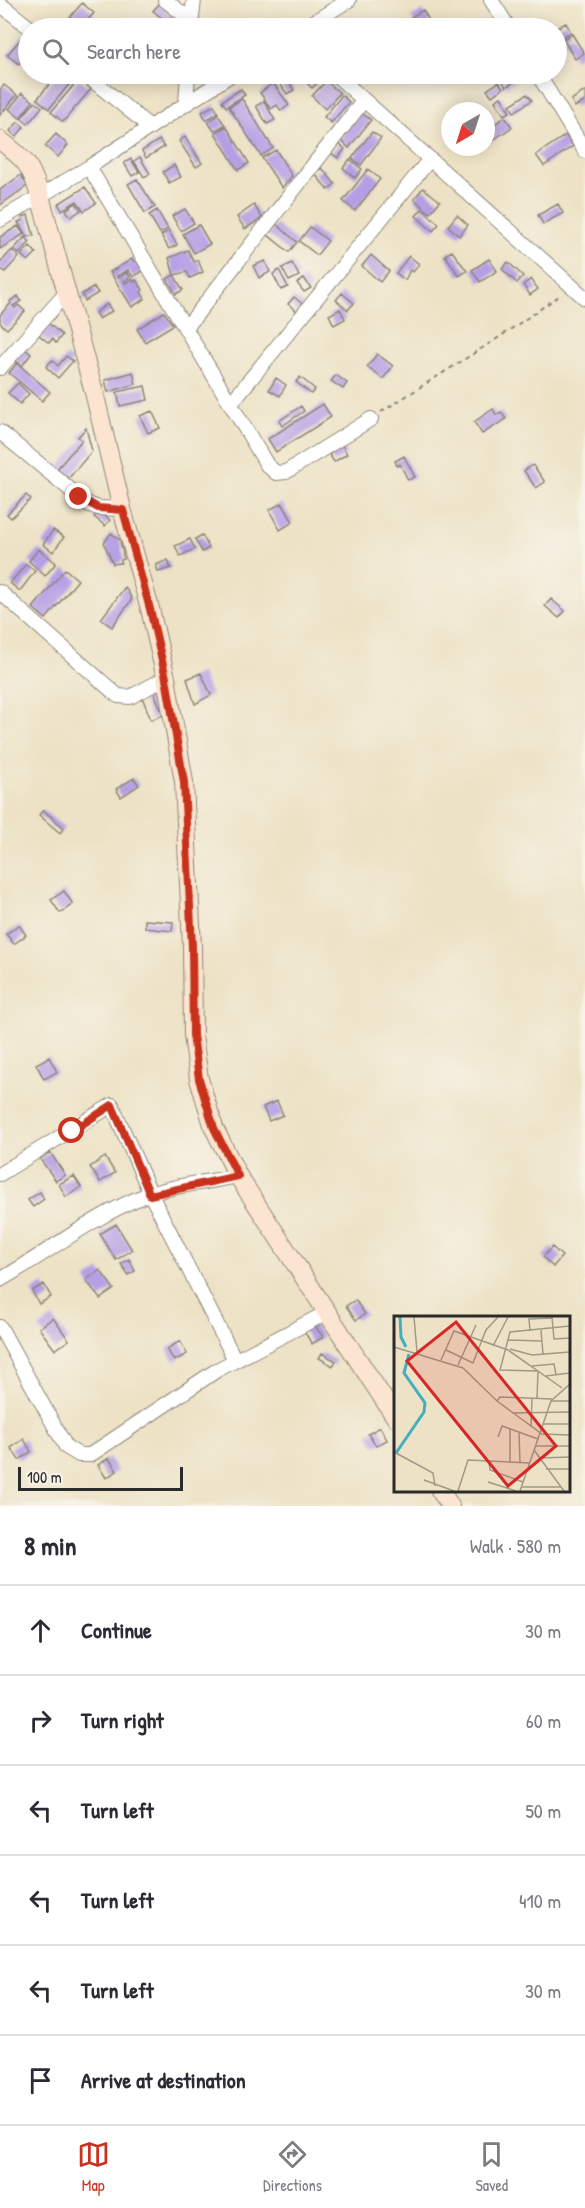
<!DOCTYPE html>
<meta charset="utf-8">
<style>
body{margin:0;font-family:"Patrick Hand",sans-serif;background:#f2f2f3;color:#2b2b33}
.compass{position:absolute;left:441px;top:102px;width:54px;height:54px;border-radius:50%;background:#fff;box-shadow:0 3px 15px #0003;rotate:219deg}
.scale{position:absolute;left:18px;bottom:15px;width:165px;box-sizing:border-box;padding-left:6px;border:3px solid #2b2b2b;border-top:0;font-size:16px;line-height:21px;white-space:nowrap;color:#2b2b2b;-webkit-text-stroke:4px #f7f3e8;paint-order:stroke}
.stop{position:absolute;width:18px;height:18px;margin:-14px;border:4px solid #c8321e;border-radius:50%;background:#fff}
.stop.end{background:#c8321e;border-color:#fff;box-shadow:0 2px 6px #0008}
.list{margin:0;padding:0;list-style:none}
h2{display:flex;justify-content:space-between;align-items:center;height:78px;margin:0;padding:0 24px;font-size:26px}
h2 small{font-size:20px;font-weight:400;color:#7c7c81}
.list li{display:grid;grid-template-columns:39px 1fr auto;gap:18px;align-items:center;box-sizing:border-box;height:90px;padding:0 24px;border-top:2px solid #e1e1e2}
.list b{display:block;font-size:22px;white-space:nowrap}
.list em{font-size:20px;font-style:normal;color:#7c7c81}
.icon{flex:none;width:33px;height:33px;fill:none;stroke:currentColor;stroke-width:2;stroke-linecap:round;stroke-linejoin:round}
.map{position:relative;flex:none;width:585px;height:1506px;overflow:hidden}
.search{position:absolute;background:#fff;box-shadow:0 3px 15px #0003;left:18px;right:18px;top:18px;height:66px;display:flex;align-items:center;gap:15px;box-sizing:border-box;padding:0 21px;border-radius:33px;color:#7c7c81;font-size:22px}
.sheet{height:618px;background:#fff}
nav{display:flex;justify-content:space-around;align-items:center;box-sizing:border-box;height:84px;border-top:2px solid #e1e1e2;background:#fff;font-size:16px;color:#7c7c81}
nav a{display:grid;justify-items:center;gap:3px}
nav .on{color:#c8321e}
.map>svg:first-child{display:block}
.building{fill:#b59ee5}
.lines{fill:none;stroke-linecap:round;stroke-linejoin:round}
.minor-casing{stroke:#8c8678;stroke-width:16}
.secondary-casing{stroke:#8c8678;stroke-width:20}
.path{stroke:#8c8678;stroke-width:2;stroke-dasharray:4.5 4.5;stroke-linecap:butt}
.minor{stroke:#fff;stroke-width:14}
.secondary{stroke:#fce5d0;stroke-width:18}
.route{stroke:#c8321e;stroke-width:8}
.inset-river{fill:none;stroke:#41afbe;stroke-width:3}
.inset-road{fill:none;stroke:#9f9987;stroke-width:1.5}
.view{fill:#d62828;fill-opacity:0.15;stroke:#d62828;stroke-width:3}
.inset-edge{fill:none;stroke:#2b2b2b;stroke-width:3}
</style>
<div class="map">
<svg width="585" height="1506" viewBox="0 0 585 1506">
<rect width="100%" height="100%" fill="#f7f3e8"/>
<filter id="ink" filterUnits="userSpaceOnUse"><feTurbulence type="fractalNoise" baseFrequency=".0167" numOctaves="2"/><feDisplacementMap in="SourceGraphic" scale="12" xChannelSelector="R" yChannelSelector="G"/><feConvolveMatrix kernelMatrix="1 2 1 2 8 2 1 2 1" color-interpolation-filters="sRGB"/></filter>
<filter id="wash" filterUnits="userSpaceOnUse"><feTurbulence type="fractalNoise" baseFrequency=".008" numOctaves="4" result="noise"/><feDisplacementMap in="SourceGraphic" scale="24" xChannelSelector="R" yChannelSelector="G"/><feGaussianBlur stdDeviation="1.35" result="paint"/><feColorMatrix in="noise" values="0 0 0 0 0 0 0 0 0 0 0 0 0 0 0 0 0 1.4 0 .05"/><feComposite in="paint" operator="in"/></filter>
<g filter="url(#wash)">
<rect width="100%" height="100%" fill="#ede2c5"/>
<g id="blocks">
<path class="building" d="M82,3L94,13L81,28H61Z
M159,4L173,15L167,22L153,11Z
M423,10L430,22L417,28L411,17Z
M566,23L571,32L559,39L556,28Z
M572,34L584,53L575,59L563,39Z
M24,35L28,40V53L19,64L7,55Z
M58,74H72L75,77L49,109L37,99Z
M298,74H318L323,78L312,88Z
M512,74H515L519,79L506,87L502,80Z
M79,79L91,89L63,122L51,112Z
M287,79L294,90L287,94L280,84Z
M326,81L340,93L325,109L312,96Z
M499,82L503,88L492,96L487,90Z
M273,83L289,105L281,111L277,105L271,109L260,93Z
M4,85L17,95L0,115V90Z
M241,89L245,95L226,107L222,101Z
M585,91V101L575,107L571,100Z
M22,93L33,101L20,118L9,109Z
M527,94L532,100L514,112L510,105Z
M342,95L349,102L331,123L324,117Z
M501,97L510,112L504,115L495,101Z
M242,99L273,148L261,156L229,107Z
M264,101L275,120L267,124L256,106Z
M35,102L42,107L28,124L21,118Z
M214,105L218,113L206,120L202,112Z
M360,112L371,120L349,148L339,139Z
M218,115L225,125L214,131L208,122Z
M505,117L512,127L489,143L486,138V130Z
M18,122L24,127L16,137L10,131Z
M226,126L249,163L238,170L215,133Z
M372,132L381,138L361,165L352,158Z
M56,134L68,145L58,157L45,146Z
M566,135L573,146L544,166L536,155Z
M185,137L202,163L196,167L179,141Z
M159,140L164,147L146,158L142,151Z
M339,144L345,149L338,158L331,153Z
M276,150L292,176L282,188L262,158Z
M140,157L150,174L144,177L134,161Z
M131,159L139,172L132,176L124,163Z
M350,159L362,169L355,178L343,168Z
M174,165L181,177L169,183L163,172Z
M322,168L335,184L328,190L315,174Z
M368,169L380,179L355,211L343,201Z
M21,175L27,186L0,205V190Z
M137,179L155,207L145,213L128,184Z
M85,187L96,203L84,211L77,201L62,210L58,204Z
M423,188L440,201L430,213L414,199Z
M76,203L81,210L71,217L66,210Z
M558,204L563,213L543,224L538,215Z
M254,205L262,218L245,229L237,217Z
M185,209L194,223L181,231L172,216Z
M422,209L439,224L433,231L416,216Z
M157,210L168,229L160,233L149,215Z
M28,215L34,236L27,237L18,222L23,220L22,217Z
M457,215L468,225L459,236L448,226Z
M276,224L297,242L289,252L268,235Z
M199,225L210,244L194,253L183,234Z
M18,226L24,234L0,249V237Z
M310,227L328,241L317,255L299,241Z
M169,231L177,245L169,249L161,235Z
M25,237L30,242L19,254L14,249Z
M30,246L36,253L28,261L21,255Z
M12,250L19,257L5,272L0,268V263Z
M188,250L194,262L198,260L203,272L190,278L187,272L174,275L183,290L176,294L167,279L174,275L169,258Z
M452,251L467,271L459,276L445,255Z
M371,255L389,271L380,282L362,266Z
M409,256L419,264L413,272L410,270L405,280L396,273Z
M132,259L133,261L136,260L143,271L133,277L128,270L117,276L118,278L127,272L130,277L124,281L125,283L132,279L134,282L136,280L143,290L141,292L145,299L132,307L110,272Z
M489,259L497,271L480,282L472,270Z
M265,261L270,272L259,278L253,266Z
M508,262L523,276L517,283L502,269Z
M292,263L299,276L289,281L282,268Z
M279,270L288,287L281,290L273,274Z
M304,278L311,288L304,292L297,283Z
M531,279L538,289L530,295L523,285Z
M94,287L98,293L85,301L82,294Z
M342,293L354,303L348,310L336,300Z
M18,296L21,301L13,306L15,308L18,305L25,311L7,329L0,323V315L11,303L10,301Z
M294,297L304,305L298,312L288,304Z
M107,304L112,311L99,319L95,313Z
M340,309L345,319L334,325L329,315Z
M164,312L173,325L145,342L137,329Z
M48,323L62,335L56,343L52,339L49,343L39,335Z
M24,348L31,354L22,366L15,360Z
M377,354L393,366L383,379L367,367Z
M66,356L73,361L58,378L46,367L52,360L58,366Z
M17,363L50,392L42,401L9,373Z
M133,372L136,384L108,392L105,380Z
M336,375L347,383L343,389L331,381Z
M300,377L315,389L311,394L296,382Z
M276,378L286,385L280,396L269,390Z
M18,383L29,394L20,404L8,393Z
M145,386L148,400L120,406L117,392Z
M323,404L331,417L276,452L268,439Z
M301,406L304,411L282,426L279,421Z
M493,409L496,415L501,412L506,419L482,434L474,422Z
M152,411L160,428L148,433L140,416Z
M86,428L92,451L68,479L57,469L82,440L78,437Z
M342,445L347,454L334,462L329,454Z
M404,456L415,477L408,480L400,464L397,466L395,461Z
M533,465L545,482L536,488L524,471Z
M26,495L31,499L11,518L7,514Z
M282,503L293,522L280,530L269,510Z
M99,511L110,520L105,526L94,517Z
M53,530L64,537L53,552L43,544Z
M111,533L120,540L124,559L121,560V563L113,564L104,543Z
M202,535L209,548L202,552L195,539Z
M190,539L195,549L180,556L175,546Z
M39,549L56,563L45,576L29,561Z
M168,560L171,568L158,572L156,565Z
M26,564L35,571L20,591L10,583Z
M65,569L78,580L46,619L33,608Z
M125,587L132,599L112,627L101,619Z
M551,599L565,611L559,618L545,606Z
M201,673L211,695L195,704L187,679Z
M154,692L163,715L151,720L142,697Z
M134,778L139,785L121,797L116,789Z
M43,810L64,828L60,833L39,815Z
M64,891L73,904L60,913L51,900Z
M145,920L173,922L172,931L145,928Z
M19,925L26,935L14,944L6,934Z
M49,1057L57,1072L44,1079L36,1064Z
M277,1101L283,1115L269,1121L263,1107Z
M50,1152L65,1175L56,1181L40,1159Z
M105,1157L115,1173L100,1182L90,1167Z
M74,1176L81,1187L66,1197L59,1184Z
M40,1192L44,1199L33,1207L28,1200Z
M116,1224L132,1250L116,1260L100,1234Z
M552,1247L562,1256L553,1267L543,1257Z
M129,1259L135,1271L128,1275L121,1264Z
M100,1270L114,1289L100,1299L86,1280Z
M44,1284L51,1297L39,1304L32,1291Z
M355,1300L365,1314L356,1320L346,1306Z
M53,1318L69,1340L55,1350L39,1328Z
M313,1323L323,1337L312,1344L303,1330Z
M180,1341L187,1354L174,1361L167,1349Z
M322,1353L336,1361L333,1366L319,1358Z
M380,1427L387,1440L376,1446L368,1434Z
M24,1439L31,1452L19,1460L11,1448Z
M109,1458L117,1471L106,1478L98,1465Z"/>
</g>
</g>
<g filter="url(#ink)">
<use href="#blocks" fill-opacity="0" stroke="#8c8678" stroke-width="1.5"/>
<g class="lines">
<defs>
<path id="minor" d="M165,0L192,21
M491,0L509,28
M0,4L30,28
M191,26L194,0
M304,28L349,0
M85,74L150,127
M335,74L585,298
M538,74L585,151
M186,102L188,74
M89,167L267,465L276,473L286,472L371,419
M0,220L89,167L232,74
M186,328L364,100
M0,368L67,292
M231,403L430,159
M0,432L88,504L98,508L122,509
M0,592L118,696L130,697L166,678
M0,1174L112,1105L151,1195L235,1360
M0,1280C45,1254 93,1217 139,1198C170,1185 206,1183 238,1176
M0,1327L66,1447L79,1455H90L217,1370L326,1313"/>
<path id="secondary" d="M0,140C26,161 30,163 40,196L94,392L122,509L150,609L166,678L184,782L192,947L193,1035L199,1079L214,1128L238,1176L396,1418
M440,1490L450,1506"/>
</defs>
<use href="#minor" class="minor-casing"/>
<use href="#secondary" class="secondary-casing"/>
<path class="path" d="M381,412L495,340L562,294"/>
<use href="#minor" class="minor"/>
<use href="#secondary" class="secondary"/>
</g>
</g>
<g class="lines" filter="url(#ink)">
<path class="route" d="M72,1131L112,1105L150,1195L238,1176L214,1128L199,1079L193,1035L192,947L184,782L166,678L150,609L123,510L98,508L79,497"/>
</g>
<g transform="translate(394 1316)">
<rect width="176" height="176" fill="#ede2c5"/>
<path class="inset-river" d="M6,1L7,21L12,31M2,137L30,96L31,87L10,57L15,38"/>
<path class="inset-road" d="M20,1L23,36M158,1L160,23L176,22M147,14L149,38M136,15L135,3L158,2M114,24L148,25M99,30L114,1M0,31L69,52L103,85L148,118L176,119M116,33L138,39L176,36M52,34L79,47L92,14L104,1M47,44L60,15L114,34L168,72M64,49L82,9M138,50L160,48L162,59M143,55L106,54L116,16L176,10M152,60L176,57M143,82L144,56M103,85L106,81L158,83M157,85H176M118,97L176,96M149,108H176M137,111L138,82M125,116L126,147M104,121L108,110L144,123M141,130H176M140,134L170,175M0,136L39,157L41,170M145,142L176,141M95,145L96,154L129,166M116,146V113M152,153H176M30,164L60,175M94,166L122,175M128,171H167M64,175L74,144L136,147M126,175L157,85L176,68"/>
<path class="view" d="M62,6L162,130L114,170L13,45Z"/>
<rect width="176" height="176" class="inset-edge"/>
</g>
</svg>
<svg class="compass" viewBox="-18 -18 36 36"><path d="M0-13l5 13h-10z" fill="#e53935"/><path d="M0 13l5-13h-10z" fill="#7c7c81"/></svg>
<div class="scale">100 m</div>
<div class="stop" style="left:72px;top:1131px"></div>
<div class="stop end" style="left:79px;top:497px"></div>
<div class="search"><svg class="icon" aria-label="search" viewBox="0 0 24 24"><circle cx="10" cy="10" r="6"/><path d="M15 15l6 6"/></svg>Search here</div>
</div>
<section class="sheet">
<h2>8 min<small>Walk · 580 m</small></h2>
<ul class="list">
<li><svg class="icon" aria-label="ahead" viewBox="0 0 24 24"><path d="M12 20V5M6 11l6-6 6 6"/></svg><div><b>Continue</b></div><em>30 m</em></li>
<li><svg class="icon" aria-label="right" viewBox="0 0 24 24"><path d="M7 20v-9h11M14 6l5 5-5 5"/></svg><div><b>Turn right</b></div><em>60 m</em></li>
<li><svg class="icon" aria-label="left" viewBox="0 0 24 24"><path d="M17 20v-9H6M10 6l-5 5 5 5"/></svg><div><b>Turn left</b></div><em>50 m</em></li>
<li><svg class="icon" aria-label="left" viewBox="0 0 24 24"><path d="M17 20v-9H6M10 6l-5 5 5 5"/></svg><div><b>Turn left</b></div><em>410 m</em></li>
<li><svg class="icon" aria-label="left" viewBox="0 0 24 24"><path d="M17 20v-9H6M10 6l-5 5 5 5"/></svg><div><b>Turn left</b></div><em>30 m</em></li>
<li><svg class="icon" aria-label="arrive" viewBox="0 0 24 24"><path d="M6 21V4h12l-3 4 3 4H6"/></svg><div><b>Arrive at destination</b></div></li>
</ul>
</section>
<nav>
<a class="on"><svg class="icon" aria-label="map" viewBox="0 0 24 24"><path d="M3 6l6-2 6 2 6-2v14l-6 2-6-2-6 2zM9 4v14M15 6v14"/></svg>Map</a>
<a><svg class="icon" aria-label="directions" viewBox="0 0 24 24"><path d="M12 3l9 9-9 9-9-9zM9 14v-3h6M13 9l2 2-2 2"/></svg>Directions</a>
<a><svg class="icon" aria-label="saved" viewBox="0 0 24 24"><path d="M7 4h10v16l-5-4-5 4z"/></svg>Saved</a>
</nav>
